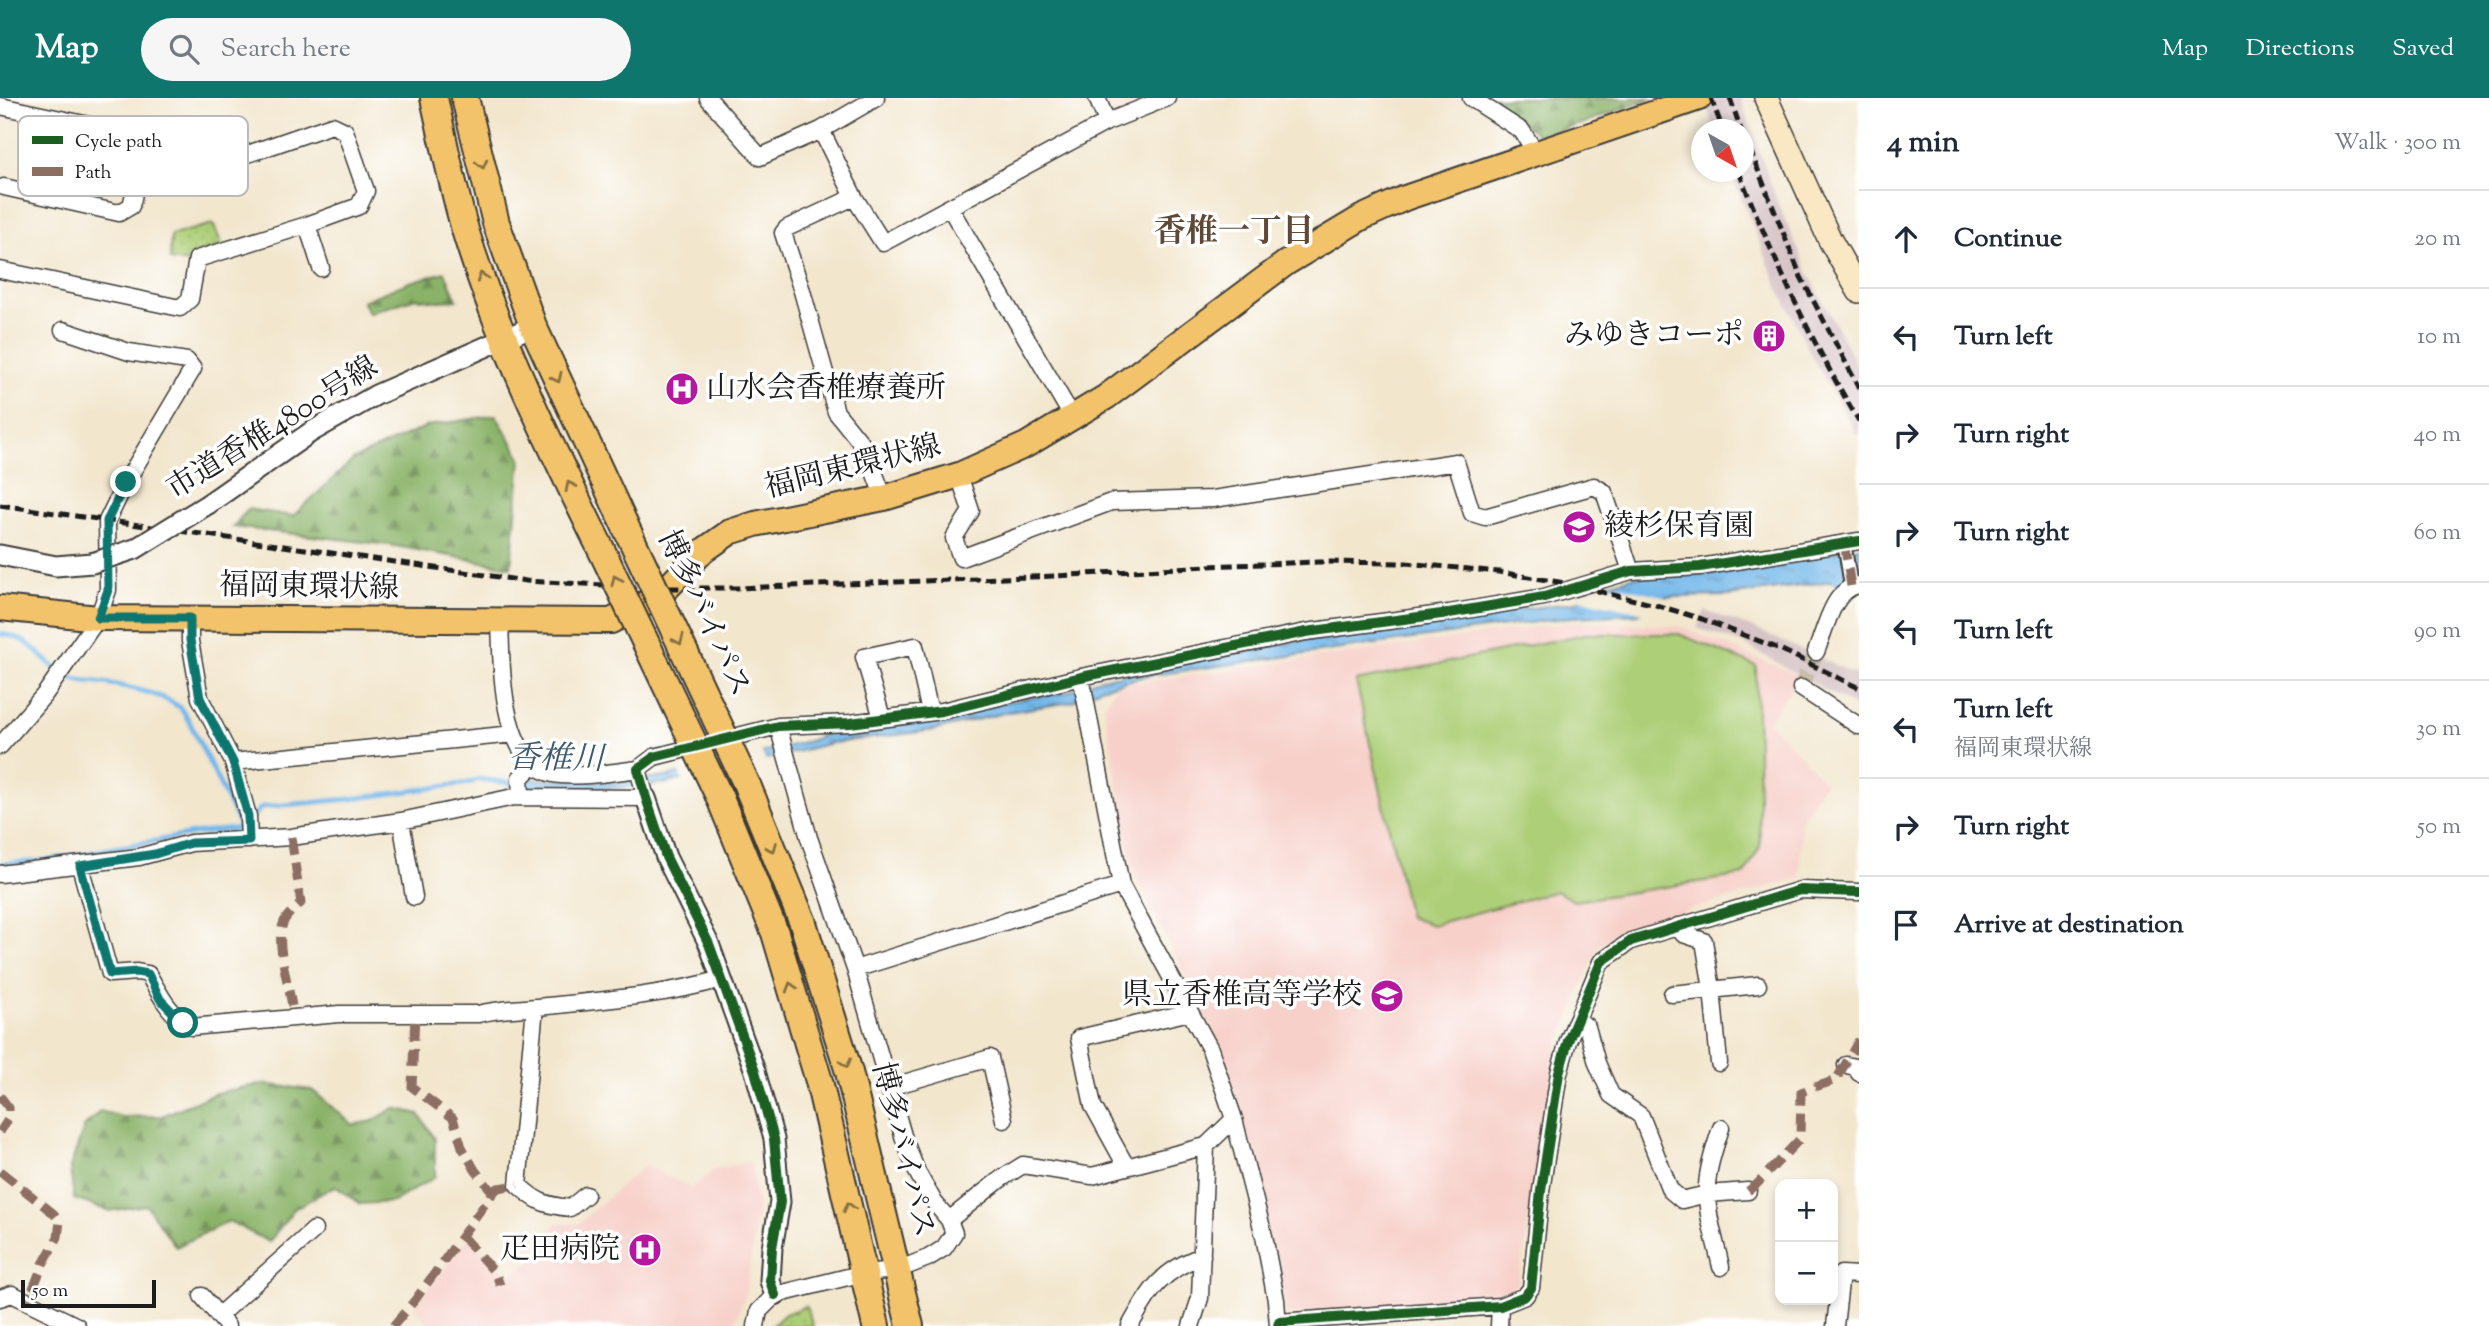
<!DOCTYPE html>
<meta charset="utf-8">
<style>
body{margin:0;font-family:"Sorts Mill Goudy","Noto Serif JP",serif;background:#f6f6f7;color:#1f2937}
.controls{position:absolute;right:21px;bottom:21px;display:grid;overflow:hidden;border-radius:14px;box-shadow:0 4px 10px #0003}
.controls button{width:63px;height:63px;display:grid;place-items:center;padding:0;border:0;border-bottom:2px solid #e0e1e3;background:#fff;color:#1f2937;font:35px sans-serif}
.compass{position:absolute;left:1691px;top:21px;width:63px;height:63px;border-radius:50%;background:#fff;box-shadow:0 4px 10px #0003;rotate:140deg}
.scale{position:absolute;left:21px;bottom:18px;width:135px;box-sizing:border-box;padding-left:7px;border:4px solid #1c1c1c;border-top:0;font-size:19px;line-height:24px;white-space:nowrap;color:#1c1c1c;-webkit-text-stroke:5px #fff;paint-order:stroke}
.stop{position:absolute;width:21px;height:21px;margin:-16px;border:5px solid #0f766e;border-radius:50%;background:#fff}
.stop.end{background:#0f766e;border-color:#fff;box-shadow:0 2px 7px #0008}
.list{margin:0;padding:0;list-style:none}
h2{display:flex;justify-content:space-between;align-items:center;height:91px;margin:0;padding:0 28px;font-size:30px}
h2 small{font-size:23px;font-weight:400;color:#747a83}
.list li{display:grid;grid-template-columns:46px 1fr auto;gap:21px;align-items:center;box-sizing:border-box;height:98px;padding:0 28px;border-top:2px solid #e0e1e3}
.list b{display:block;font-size:26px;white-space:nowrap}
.list p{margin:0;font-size:23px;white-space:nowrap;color:#747a83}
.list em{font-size:23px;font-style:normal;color:#747a83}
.icon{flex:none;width:38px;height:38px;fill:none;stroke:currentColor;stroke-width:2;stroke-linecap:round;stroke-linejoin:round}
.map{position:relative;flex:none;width:1859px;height:1228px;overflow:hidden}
header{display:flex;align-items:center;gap:42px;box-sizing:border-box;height:98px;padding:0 35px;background:#0f766e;color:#fff}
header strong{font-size:33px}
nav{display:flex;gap:38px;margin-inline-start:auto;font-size:24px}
.search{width:490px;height:63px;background:#f6f6f7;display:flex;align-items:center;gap:18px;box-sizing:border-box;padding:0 24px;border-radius:38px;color:#747a83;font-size:26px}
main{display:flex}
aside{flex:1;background:#fff}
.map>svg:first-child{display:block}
.built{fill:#f7d0c9}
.industrial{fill:#d2bec1}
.forest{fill:url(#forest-firs);stroke:#536742;stroke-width:2}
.park{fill:url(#park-dots);stroke:#64764a;stroke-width:2}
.garden{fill:#adcf77;stroke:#64764a;stroke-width:2}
.water{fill:url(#water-ripples);stroke:#486a82;stroke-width:2}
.pier{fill:#f2e6cd}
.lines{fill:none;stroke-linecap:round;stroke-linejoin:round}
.stream{stroke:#73b7e9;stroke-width:5}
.minor-tunnel{stroke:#c7beaa;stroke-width:16;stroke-dasharray:16 8;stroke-linecap:butt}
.pedestrian-casing{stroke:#3c3a37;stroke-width:16}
.minor-casing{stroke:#3c3a37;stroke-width:19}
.tertiary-casing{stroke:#3c3a37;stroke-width:23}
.secondary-casing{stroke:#3c3a37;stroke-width:26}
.primary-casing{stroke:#3c3a37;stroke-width:28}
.trunk-casing{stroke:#3c3a37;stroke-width:30}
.pedestrian{stroke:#fff;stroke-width:12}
.minor{stroke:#fff;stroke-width:16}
.tertiary{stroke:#fff;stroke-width:19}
.secondary{stroke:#fae7c3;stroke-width:23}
.primary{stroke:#f2c36a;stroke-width:24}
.trunk{stroke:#f2c36a;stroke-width:26}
.rail{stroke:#1c1c1c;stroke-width:5;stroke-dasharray:10 5;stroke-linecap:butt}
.tertiary-bridge-casing{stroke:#3c3a37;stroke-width:23;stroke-linecap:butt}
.trunk-bridge-casing{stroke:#3c3a37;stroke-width:30;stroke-linecap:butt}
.tertiary-bridge{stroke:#fff;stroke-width:19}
.trunk-bridge{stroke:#f2c36a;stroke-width:26}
.quiet{stroke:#8d6e63;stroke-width:9;stroke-dasharray:18 9;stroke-linecap:butt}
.cycleway-casing{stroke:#fff;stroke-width:15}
.cycleway{stroke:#1b5e20;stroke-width:10}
.oneway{stroke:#877043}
.route{stroke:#0f766e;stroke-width:9}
.labels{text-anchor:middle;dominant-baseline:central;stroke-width:7;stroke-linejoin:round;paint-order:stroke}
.poi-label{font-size:30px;fill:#1c1c1c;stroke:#fff;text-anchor:end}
.street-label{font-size:30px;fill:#1c1c1c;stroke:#fff}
.neighbourhood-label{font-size:32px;font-weight:bold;fill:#5e4836;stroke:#fff}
.water-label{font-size:32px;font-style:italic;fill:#3f5a6e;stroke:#fff}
.key{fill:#fff;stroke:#bbb;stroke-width:2}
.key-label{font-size:19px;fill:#1c1c1c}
</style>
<header>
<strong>Map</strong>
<div class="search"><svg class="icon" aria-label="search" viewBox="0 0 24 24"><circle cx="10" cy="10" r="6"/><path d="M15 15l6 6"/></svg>Search here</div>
<nav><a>Map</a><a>Directions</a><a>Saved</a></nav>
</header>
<main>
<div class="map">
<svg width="1859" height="1228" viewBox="0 0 1859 1228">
<defs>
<pattern id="forest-firs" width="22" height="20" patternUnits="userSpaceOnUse" patternTransform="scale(1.75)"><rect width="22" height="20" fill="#8ab268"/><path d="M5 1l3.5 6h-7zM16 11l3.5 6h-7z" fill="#709055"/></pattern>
<pattern id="park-dots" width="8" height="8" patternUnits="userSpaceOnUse" patternTransform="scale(1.75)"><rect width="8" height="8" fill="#adcf77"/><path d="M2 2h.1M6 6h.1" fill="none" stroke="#94b166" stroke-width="1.8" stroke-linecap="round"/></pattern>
<pattern id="water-ripples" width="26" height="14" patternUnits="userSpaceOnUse" patternTransform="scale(1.75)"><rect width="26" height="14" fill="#73b7e9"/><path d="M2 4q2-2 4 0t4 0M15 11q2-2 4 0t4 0" fill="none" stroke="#5e94bc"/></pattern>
</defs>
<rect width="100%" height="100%" fill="#fff"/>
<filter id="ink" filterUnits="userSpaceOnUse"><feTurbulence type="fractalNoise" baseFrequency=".0143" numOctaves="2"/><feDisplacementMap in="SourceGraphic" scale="14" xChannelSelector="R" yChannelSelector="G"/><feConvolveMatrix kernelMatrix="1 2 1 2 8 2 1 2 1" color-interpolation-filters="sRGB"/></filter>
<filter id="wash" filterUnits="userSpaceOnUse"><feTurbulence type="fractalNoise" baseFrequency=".00686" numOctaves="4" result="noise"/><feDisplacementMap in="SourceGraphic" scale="28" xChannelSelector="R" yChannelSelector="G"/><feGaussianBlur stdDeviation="1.57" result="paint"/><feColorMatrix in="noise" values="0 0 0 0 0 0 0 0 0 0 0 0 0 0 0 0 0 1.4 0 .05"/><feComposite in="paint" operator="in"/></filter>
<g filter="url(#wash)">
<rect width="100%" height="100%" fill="#f2e6cd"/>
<path class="built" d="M1580,523L1682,529L1800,578L1768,623L1825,684L1801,721L1800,780L1617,833L1598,849L1558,948L1518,1185L1507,1194L1287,1217L1223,953L1132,771L1104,608L1117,587Z
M751,1064L758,1113L745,1198L733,1228H431L414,1209L468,1140L510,1178L530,1164L556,1125L578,1126L645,1067L691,1090L715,1071Z"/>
<path class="industrial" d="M1704,0H1740L1778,106L1809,176L1859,272V340L1811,257L1778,188L1730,74H1744V32L1714,31Z
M1705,513L1751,529L1859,578V611L1744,546L1697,530Z"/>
<path class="forest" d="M1491,0H1652L1584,25L1539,38Z
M445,174L457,202L437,203L416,200L369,215L362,203L410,184Z
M496,317L521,360L511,469L390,447L233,429L248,411L293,418L354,361L427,328Z
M262,986L312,992L353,1027L373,1023L394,1010L419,1016L435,1041V1079L393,1104L360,1106L335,1088L294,1111L269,1144L229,1123L176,1149L146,1107L109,1113L74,1101L70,1070L84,1029L100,1013L123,1019L162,1018L216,995Z"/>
<path class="park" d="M213,126L222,147L192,157L188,165L170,162L171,137Z
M806,1208L813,1228H772L785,1216Z"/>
<path class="garden" d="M1585,536H1679L1756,568L1760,749L1744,777L1574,803L1556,793L1432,827L1409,819L1356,583Z"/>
<path class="water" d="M1859,449V484L1844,485L1839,488L1832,483L1729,498L1662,499L1638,516L1571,519L1146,578L1100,590L1071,604L1008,614L935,632L832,645L669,685L617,690L528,689L525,685L529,681L615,684L666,679L812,642L832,633L933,624L1005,604L1067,594L1099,581L1318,539L1576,504L1596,489L1636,478L1715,476Z"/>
<path class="pier" d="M1599,484L1658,497L1673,502H1663L1646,515L1576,500Z
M760,652L767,666L684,685L678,672Z"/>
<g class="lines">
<path class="stream" d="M0,536C33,539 40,562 66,578C75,583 88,583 98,584C120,587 163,595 180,610C183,613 186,619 189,623L241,730
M251,720L262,709L350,701L469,685L479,681L518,686
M0,766L43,763L193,736L241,730L244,727"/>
</g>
</g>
<g filter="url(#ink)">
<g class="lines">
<path class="minor-tunnel" d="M1801,590L1816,554"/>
<defs>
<path id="pedestrian" d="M1844,444L1851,488"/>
<path id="minor" d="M708,0L760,59L821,32L876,0
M1097,0L1107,24
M1471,0L1522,33L1536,55
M0,8L173,45L208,33L221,41L227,56L239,59L332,27L345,33L366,93L359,108L307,127L197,161L190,201L180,210L0,172
M821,32L854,99L883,145L1107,24L1167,0
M4,89L119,115L131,108L148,39
M854,99L787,130L783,135L802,193L836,314L865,350L884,400
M950,110L1073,320
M307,127L321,170
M959,377L971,413L954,440L961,460L1111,404L1213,401L1456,364L1472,415L1485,419L1594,388L1604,394L1631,473
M190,520V543L200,600L233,664L514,636
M500,524C502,566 499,664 553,676C571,680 618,674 638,671
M1816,554C1825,532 1833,490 1859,487
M1081,579L1121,787L1210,951L1234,1021L1264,1138L1276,1202L1278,1228
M1801,590L1859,628
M882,620L864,559L915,548L930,614
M0,648L45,596L98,520L108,492L107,423L126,384L193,271L187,263L129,254L63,232
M233,664L248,718L249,742
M521,698L520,680L533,667
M401,723L414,799
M80,768L110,876L137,874L148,876C160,896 169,917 191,929L339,916H478C501,910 524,911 547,908C606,902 666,897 722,881
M0,776L139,759L191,745L291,739L401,723L514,699L646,700L638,671L654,659L778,628L850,625L942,613L1081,579L1306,534L1449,515L1544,499L1631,473L1700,469L1859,443
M1678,828L1683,836L1704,843L1712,891L1719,965
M855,871L1121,787
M1672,896L1758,887
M535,909L518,1087C537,1104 544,1107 570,1110L586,1097
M1577,921L1587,929L1597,965L1611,997L1641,1018L1670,1092L1682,1102L1707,1096L1748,1093
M1846,967L1856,969L1859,975
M890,989L990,960L1004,1022
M1721,1030C1716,1046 1710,1062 1708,1078C1703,1108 1715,1140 1721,1169
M1126,1068L1093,1008L1079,940L1190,914
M949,1122L1002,1080L1023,1067L1092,1078L1206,1048L1234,1021
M202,1198L227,1228
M0,1200L12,1196L77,1228
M218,1218L314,1132
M1279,1224L1500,1208L1525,1198L1531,1190L1541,1093L1559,975L1568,943L1601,864L1631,843L1800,792L1859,794
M756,1228L759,1213L775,1197L864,1175L897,1172L928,1160L944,1150L954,1135L949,1122L934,1104L917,1074L904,1041L855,871L809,740L778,628
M1130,1228C1149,1193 1162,1172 1202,1158
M1191,1228L1200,1200L1206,1048
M1499,1228L1500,1208
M1835,1228L1841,1176L1859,1177"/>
<path id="tertiary" d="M208,406L311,334L376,297L533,228
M0,457L56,468L92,465
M646,700L666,759L709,846L755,973L774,1041L780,1104L772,1150L770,1183L775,1197"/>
<path id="secondary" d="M1766,0L1830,142L1859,193"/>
<path id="primary" d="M0,510L98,520L611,523L646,505L667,490L703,453L730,434L755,426L884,400L959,377L1026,347L1106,299L1286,165L1361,120L1405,100L1699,0"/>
<path id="trunk" d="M434,0C444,45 453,91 466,135C500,245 550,347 600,449
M465,0L496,125L533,228L629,436
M747,687L803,825L849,974L910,1228
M719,698L775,835L819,983L876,1228"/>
</defs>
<use href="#pedestrian" class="pedestrian-casing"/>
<use href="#minor" class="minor-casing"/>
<use href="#tertiary" class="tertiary-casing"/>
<use href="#secondary" class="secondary-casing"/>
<use href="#primary" class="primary-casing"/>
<use href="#trunk" class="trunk-casing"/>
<use href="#pedestrian" class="pedestrian"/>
<use href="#minor" class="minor"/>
<use href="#tertiary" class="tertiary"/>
<use href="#secondary" class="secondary"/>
<use href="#primary" class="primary"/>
<use href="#trunk" class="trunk"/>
<path class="rail" d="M1711,0L1723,32
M1730,0L1741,32
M1744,37L1801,179L1859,290
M1739,74C1773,160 1811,244 1859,323
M0,407L526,483L667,490H736L1057,478L1206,468L1318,464L1406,465L1499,474L1559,484L1656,507L1702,521L1780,551L1859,590"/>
<defs>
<path id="tertiary-bridge" d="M92,465L135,451L208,406"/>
<path id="trunk-bridge" d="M629,436L747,687
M600,449L719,698"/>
</defs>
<use href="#tertiary-bridge" class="tertiary-bridge-casing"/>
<use href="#trunk-bridge" class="trunk-bridge-casing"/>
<use href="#tertiary-bridge" class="tertiary-bridge"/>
<use href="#trunk-bridge" class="trunk-bridge"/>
<path class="quiet" d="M1844,444L1851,488
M291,739L301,805C295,811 286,817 283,826C275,845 289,887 292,908
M0,998L9,1010V1020L0,1034
M0,1073L53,1115L60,1123L58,1139L43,1166L28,1203
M1748,1093L1757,1086L1800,1041L1801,994L1836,982L1859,942
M493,1095L498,1090L518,1087
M462,1138L496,1176L500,1187
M393,1228L415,1202L493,1095L475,1072L462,1049L453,1020L412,989L415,916"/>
<defs>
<path id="cycleway" d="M775,1197L770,1183L772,1150L780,1104L774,1041L755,973L709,846L666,759L646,700L638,671L654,659L778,628L850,625L942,613L1081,579L1306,534L1449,515L1544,499L1631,473L1700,469L1859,443
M1278,1228L1279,1224L1500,1208L1525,1198L1531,1190L1541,1093L1559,975L1568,943L1601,864L1631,843L1800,792L1859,794"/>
</defs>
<use href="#cycleway" class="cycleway-casing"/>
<use href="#cycleway" class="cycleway"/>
</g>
<defs><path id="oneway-chevron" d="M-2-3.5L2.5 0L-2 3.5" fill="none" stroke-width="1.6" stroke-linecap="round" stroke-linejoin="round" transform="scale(1.75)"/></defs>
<g class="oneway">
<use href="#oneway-chevron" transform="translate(482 66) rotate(76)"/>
<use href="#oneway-chevron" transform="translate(482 179) rotate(-109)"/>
<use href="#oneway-chevron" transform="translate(557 280) rotate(65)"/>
<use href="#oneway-chevron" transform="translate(570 388) rotate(-116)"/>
<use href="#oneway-chevron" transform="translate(616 482) rotate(-115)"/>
<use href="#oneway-chevron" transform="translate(679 542) rotate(65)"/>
<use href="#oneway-chevron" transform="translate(772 750) rotate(68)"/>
<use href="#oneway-chevron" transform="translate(791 889) rotate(-107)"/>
<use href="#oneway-chevron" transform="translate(846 965) rotate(73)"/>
<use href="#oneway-chevron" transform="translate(849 1109) rotate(-104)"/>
</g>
</g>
<g class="lines" filter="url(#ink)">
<path class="route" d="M126,384L107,423L108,492L98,520H190V542L200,600L233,664L248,718L249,743L191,745L155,756L80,768L110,876L137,874L148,876L160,901L183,925"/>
</g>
<defs>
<symbol id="building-disc" viewBox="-11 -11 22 22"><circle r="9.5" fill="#b5179e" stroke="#fff"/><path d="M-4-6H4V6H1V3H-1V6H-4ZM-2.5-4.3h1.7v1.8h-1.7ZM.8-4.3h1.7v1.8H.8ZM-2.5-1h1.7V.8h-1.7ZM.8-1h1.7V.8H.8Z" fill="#fff"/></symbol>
<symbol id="hospital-disc" viewBox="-11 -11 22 22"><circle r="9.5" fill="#b5179e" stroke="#fff"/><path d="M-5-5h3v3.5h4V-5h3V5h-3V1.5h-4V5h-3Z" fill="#fff"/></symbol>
<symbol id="school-disc" viewBox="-11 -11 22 22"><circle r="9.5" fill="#b5179e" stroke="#fff"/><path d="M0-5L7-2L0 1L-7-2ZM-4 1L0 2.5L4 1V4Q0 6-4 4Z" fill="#fff"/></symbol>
</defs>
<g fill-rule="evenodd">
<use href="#building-disc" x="1750" y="219" width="38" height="38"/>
<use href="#hospital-disc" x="663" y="272" width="38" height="38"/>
<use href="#school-disc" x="1560" y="410" width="38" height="38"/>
<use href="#school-disc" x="1368" y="879" width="38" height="38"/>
<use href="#hospital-disc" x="626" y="1133" width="38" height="38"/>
</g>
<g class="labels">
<g class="poi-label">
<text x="1744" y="238">みゆきコーポ</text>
<text x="706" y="291" text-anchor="start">山水会香椎療養所</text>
<text x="1604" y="429" text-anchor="start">綾杉保育園</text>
<text x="1362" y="898">県立香椎高等学校</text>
<text x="620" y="1152">疋田病院</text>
</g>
<g class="street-label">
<text transform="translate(273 331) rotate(-32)">市道香椎4800号線</text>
<text transform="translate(853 370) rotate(-14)">福岡東環状線</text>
<text transform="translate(309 490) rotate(1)">福岡東環状線</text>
<text transform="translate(703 516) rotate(65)">博多バイパス</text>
<text transform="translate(902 1052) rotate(76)">博多バイパス</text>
</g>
<g class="neighbourhood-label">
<text x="1234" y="135">香椎一丁目</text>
</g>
<g class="water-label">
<text transform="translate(556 662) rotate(1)">香椎川</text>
</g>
</g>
<rect x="18" y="18" width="230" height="80" rx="10" class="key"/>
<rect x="32" y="38" width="31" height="8" fill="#1b5e20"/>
<rect x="32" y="69" width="31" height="9" fill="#8d6e63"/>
<g class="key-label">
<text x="75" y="49">Cycle path</text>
<text x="75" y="80">Path</text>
</g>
</svg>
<div class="controls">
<button>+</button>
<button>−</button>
</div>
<svg class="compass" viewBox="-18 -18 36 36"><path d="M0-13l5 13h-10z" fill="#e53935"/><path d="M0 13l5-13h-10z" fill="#747a83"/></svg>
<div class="scale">50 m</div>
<div class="stop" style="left:183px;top:925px"></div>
<div class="stop end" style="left:126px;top:384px"></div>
</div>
<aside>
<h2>4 min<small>Walk · 300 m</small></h2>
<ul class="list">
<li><svg class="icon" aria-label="ahead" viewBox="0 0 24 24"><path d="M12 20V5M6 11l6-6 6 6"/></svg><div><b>Continue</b></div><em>20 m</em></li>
<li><svg class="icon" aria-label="left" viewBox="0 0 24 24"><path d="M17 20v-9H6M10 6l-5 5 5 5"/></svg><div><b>Turn left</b></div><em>10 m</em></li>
<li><svg class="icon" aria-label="right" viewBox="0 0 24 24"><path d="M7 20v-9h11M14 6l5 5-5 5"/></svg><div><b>Turn right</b></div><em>40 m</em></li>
<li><svg class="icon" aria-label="right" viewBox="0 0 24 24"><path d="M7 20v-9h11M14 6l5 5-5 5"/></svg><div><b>Turn right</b></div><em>60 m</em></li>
<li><svg class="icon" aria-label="left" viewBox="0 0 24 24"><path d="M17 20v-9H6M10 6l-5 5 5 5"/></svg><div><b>Turn left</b></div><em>90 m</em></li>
<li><svg class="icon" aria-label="left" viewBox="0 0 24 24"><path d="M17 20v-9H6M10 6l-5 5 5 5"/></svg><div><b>Turn left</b><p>福岡東環状線</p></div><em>30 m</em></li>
<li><svg class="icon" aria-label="right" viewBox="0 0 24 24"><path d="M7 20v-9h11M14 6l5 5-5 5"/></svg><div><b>Turn right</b></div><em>50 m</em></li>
<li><svg class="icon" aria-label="arrive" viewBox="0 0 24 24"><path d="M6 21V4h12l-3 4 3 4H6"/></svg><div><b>Arrive at destination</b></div></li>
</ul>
</aside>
</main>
